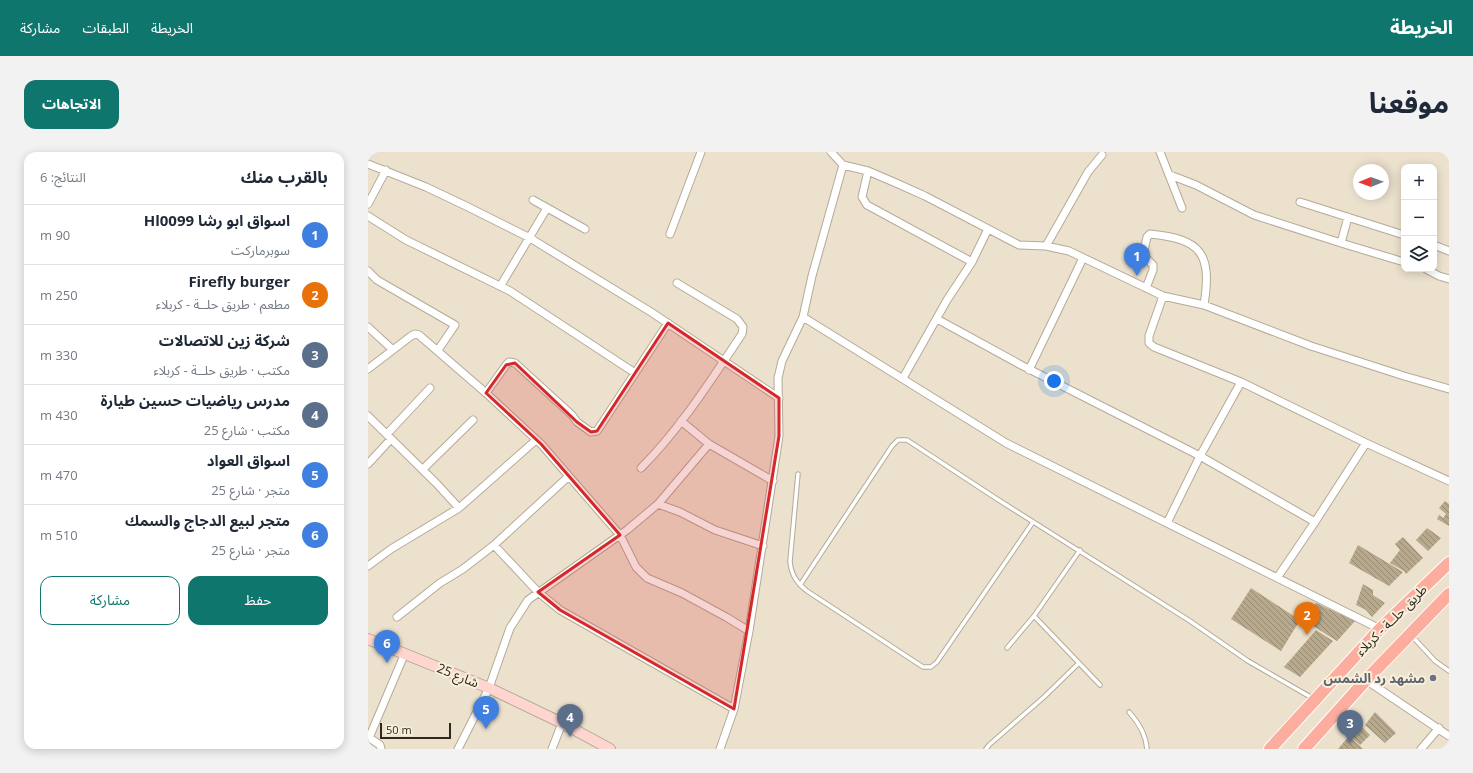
<!DOCTYPE html>
<html lang="ar">
<meta charset="utf-8">
<style>
body{margin:0;font-family:"Open Sans","Noto Sans Arabic",sans-serif;background:#f2f2f3;color:#1f2937;direction:rtl}
.controls{position:absolute;right:12px;top:12px;display:grid;overflow:hidden;border-radius:8px;box-shadow:0 2px 10px #0003}
.controls button{width:36px;height:36px;display:grid;place-items:center;padding:0;border:0;border-bottom:1px solid #e0e1e3;background:#fff;color:#1f2937;font:20px sans-serif}
.compass{position:absolute;left:985px;top:12px;width:36px;height:36px;border-radius:50%;background:#fff;box-shadow:0 2px 10px #0003;rotate:269deg}
.scale{position:absolute;left:12px;bottom:10px;width:71px;box-sizing:border-box;padding-left:4px;border:2px solid #2d2921;border-top:0;font-size:11px;line-height:14px;white-space:nowrap;color:#2d2921;-webkit-text-stroke:3px #f9efda;paint-order:stroke}
.you{position:absolute;left:686px;top:229px;width:14px;height:14px;margin:-10px;border:3px solid #fff;border-radius:50%;background:#1a73e8;box-shadow:0 0 0 6px #1a73e833}
.badge{display:grid;place-items:center;width:26px;height:26px;border-radius:50%;background:#0f766e;color:#fff;font-size:13px;font-weight:700}
.pin{position:absolute;translate:-50% -33px;filter:drop-shadow(0 1px 2px #0008)}
.pin::after{content:'';position:absolute;top:21px;width:14px;height:12px;background:inherit;clip-path:polygon(0 0,100% 0,50% 100%)}
.list{margin:0;padding:0;list-style:none}
h2{display:flex;justify-content:space-between;align-items:center;height:52px;margin:0;padding:0 16px;font-size:17px}
h2 small{font-size:13px;font-weight:400;color:#747a83}
.list li{display:grid;grid-template-columns:26px 1fr auto;gap:12px;align-items:center;box-sizing:border-box;height:60px;padding:0 16px;border-top:1px solid #e0e1e3}
.list b{display:block;font-size:15px;white-space:nowrap}
.list p{margin:0;font-size:13px;white-space:nowrap;color:#747a83}
.list em{font-size:13px;font-style:normal;color:#747a83}
.actions{display:flex;gap:8px;padding:12px 16px}
.actions a{flex:1;padding:9px 0;border:1px solid #0f766e;border-radius:12px;text-align:center;font-size:14px;color:#0f766e}
.actions .main{background:#0f766e;color:#fff}
.icon{flex:none;width:22px;height:22px;fill:none;stroke:currentColor;stroke-width:2;stroke-linecap:round;stroke-linejoin:round}
.map{position:relative;flex:none;width:1081px;height:597px;overflow:hidden;direction:ltr;border-radius:12px}
header{display:flex;align-items:center;gap:24px;box-sizing:border-box;height:56px;padding:0 20px;background:#0f766e;color:#fff}
header strong{font-size:19px}
nav{display:flex;gap:22px;margin-inline-start:auto;font-size:14px}
.intro{display:flex;align-items:center;justify-content:space-between;box-sizing:border-box;height:96px;padding:0 24px}
h1{margin:0;font-size:28px}
.button{padding:10px 18px;border-radius:12px;background:#0f766e;color:#fff;font-size:14px;font-weight:700}
main{display:flex;gap:24px;padding:0 24px}
aside{flex:1;background:#fff;border-radius:12px;box-shadow:0 2px 10px #0003}
.map>svg:first-child{display:block}
.building{fill:url(#building-back-hatch)}
.lines{fill:none;stroke-linecap:round;stroke-linejoin:round}
.lane-casing{stroke:#b5aa97;stroke-width:5.5}
.street-casing{stroke:#b5aa97;stroke-width:9}
.secondary-casing{stroke:#b5aa97;stroke-width:12}
.primary-casing{stroke:#fff;stroke-width:14}
.lane{stroke:#fff;stroke-width:3.5}
.street{stroke:#fff;stroke-width:7}
.secondary{stroke:#fed6cf;stroke-width:10}
.primary{stroke:#fdad9e;stroke-width:12}
.marked{fill:#d62828;fill-opacity:0.2;stroke:#d62828;stroke-width:3;stroke-linejoin:round}
.worship-dot{fill:#6b7280;stroke:#f9efda;stroke-width:1.5}
.labels{text-anchor:middle;dominant-baseline:central;stroke-width:4;stroke-linejoin:round;paint-order:stroke}
.street-label{font-size:13px;fill:#2d2921;stroke:#f9efda}
.worship-label{font-size:13px;font-weight:bold;fill:#5b616d;stroke:#f9efda;text-anchor:end}
</style>
<header>
<strong>الخريطة</strong>
<nav><a>الخريطة</a><a>الطبقات</a><a>مشاركة</a></nav>
</header>
<div class="intro"><h1>موقعنا</h1><a class="button">الاتجاهات</a></div>
<main>
<div class="map">
<svg width="1081" height="597" viewBox="0 0 1081 597">
<defs>
<pattern id="building-back-hatch" width="6" height="6" patternUnits="userSpaceOnUse"><rect width="6" height="6" fill="#b8a98d"/><path d="M-1 5l2 2M0 0l6 6M5-1l2 2" fill="none" stroke="#968a73"/></pattern>
</defs>
<rect width="100%" height="100%" fill="#ece1cd"/>
<path class="building" d="M1077,349L1081,352V374L1069,367L1071,363L1075,366L1078,362L1071,356Z
M1059,376L1073,386L1060,399L1048,388Z
M1035,385L1055,406L1038,422L1036,419L1022,411L1032,398L1027,392Z
M990,393L1035,420L1021,434L981,411Z
M995,432L1005,438V443L1017,451L1004,465L998,458L988,453Z
M883,436L932,468L913,499L863,467Z
M948,451L987,469L969,489L934,467Z
M948,478L965,489L932,525L916,515Z
M1007,560L1028,581L1017,591L997,573Z
M994,575L1002,583L992,593L983,585Z
M981,584L992,594L995,597H970Z"/>
<g class="lines">
<defs>
<path id="lane" d="M430,322L422,409C423,423 429,431 439,439L555,515H563L569,510L665,370
M432,433L524,294L530,288H539L629,347L822,469L880,509L946,547
M666,464L732,533
M1044,484L1067,509L1081,519
M639,496L666,464L712,398
M761,560C771,571 778,582 779,597
M618,597L621,593L676,545L711,511"/>
<path id="street" d="M792,0L814,56
M0,12L58,35L98,54L162,86L283,160L411,246
M475,13L500,19L528,31L557,44L651,93L678,94L701,99L795,144L836,153L943,194L1036,224L1081,237
M500,19L494,45L499,53L604,110
M802,23L828,33L886,63L973,91L1036,110
M165,48L217,77
M932,50L1036,83
M0,52L18,18
M0,64L38,88L142,139L267,221
M302,82L333,0
M973,91L980,65
M1066,93L1081,99
M678,94L720,20L734,3
M1058,117L1071,124L1081,127
M0,119L9,128L87,173L70,198
M133,133L179,56
M778,136L785,118V113L775,103L779,85L782,82C834,87 844,102 836,153
M795,144L781,184V191L786,195L873,230L998,291L1081,329
M435,165L638,291L1012,477
M569,167L653,213L832,304L947,370
M0,175L25,198
M0,217L43,184L47,182L51,183L118,241L173,292L252,383L268,415L279,426L314,441L358,465L381,479
M661,218L715,106
M535,226L579,148L604,110L620,77
M118,241L138,213L141,210L147,211L204,263L209,270L223,280L229,279L300,171
M0,264L69,332L91,356
M313,269L341,292L405,329
M19,282L62,236
M0,312L23,287
M273,316C312,277 343,228 374,182L375,175L369,167L309,131
M55,317L105,268
M290,352L312,360L347,378L395,394
M799,371L832,304L873,230
M126,393L170,440L192,458L366,557
M0,414L23,397L91,356L168,288
M909,426L947,370L998,291
M29,465L72,431L95,417L126,393L201,324
M998,528L1081,584
M0,585L12,593L13,597
M1,586L37,501
M90,597L121,536L142,476L160,448L259,378L290,352L341,292
M184,597L194,571
M352,597L366,557L381,479L411,284L410,226L414,209L435,165L444,124L475,13L463,0
M1053,597L1071,576"/>
<path id="secondary" d="M0,487L121,536L194,571L242,597"/>
<path id="primary" d="M902,597L1012,477L1081,411
M936,597L998,528L1081,442"/>
</defs>
<use href="#lane" class="lane-casing"/>
<use href="#street" class="street-casing"/>
<use href="#secondary" class="secondary-casing"/>
<use href="#primary" class="primary-casing"/>
<use href="#lane" class="lane"/>
<use href="#street" class="street"/>
<use href="#secondary" class="secondary"/>
<use href="#primary" class="primary"/>
</g>
<path class="marked" d="M300,171L411,246V284L366,557L192,458L170,440L252,383L173,292L118,241L138,213L147,211L209,270L223,280L229,279Z"/>
<circle class="worship-dot" cx="1065" cy="526" r="4"/>
<g class="labels">
<g class="street-label">
<text transform="translate(1023 468) rotate(-45)">طريق حلــة - كربلاء</text>
<text transform="translate(90 523) rotate(22)">شارع 25</text>
</g>
<g class="worship-label">
<text x="1057" y="526">مشهد رد الشمس</text>
</g>
</g>
</svg>
<div class="controls">
<button>+</button>
<button>−</button>
<button><svg class="icon" aria-label="layers" viewBox="0 0 24 24"><path d="M12 4l9 5-9 5-9-5zM3 14l9 5 9-5"/></svg></button>
</div>
<svg class="compass" viewBox="-18 -18 36 36"><path d="M0-13l5 13h-10z" fill="#e53935"/><path d="M0 13l5-13h-10z" fill="#747a83"/></svg>
<div class="scale">50 m</div>
<div class="you"></div>
<div class="pin badge" style="left:769px;top:124px;background:#3f7fe0">1</div>
<div class="pin badge" style="left:939px;top:483px;background:#e8710a">2</div>
<div class="pin badge" style="left:982px;top:591px;background:#5c6f8a">3</div>
<div class="pin badge" style="left:202px;top:585px;background:#5c6f8a">4</div>
<div class="pin badge" style="left:118px;top:577px;background:#3f7fe0">5</div>
<div class="pin badge" style="left:19px;top:511px;background:#3f7fe0">6</div>
</div>
<aside>
<h2>بالقرب منك<small>النتائج: 6</small></h2>
<ul class="list">
<li><span class="badge" style="background:#3f7fe0">1</span><div><b>اسواق ابو رشا Hl0099</b><p>سوبرماركت</p></div><em>90 m</em></li>
<li><span class="badge" style="background:#e8710a">2</span><div><b>Firefly burger</b><p>مطعم · طريق حلــة - كربلاء</p></div><em>250 m</em></li>
<li><span class="badge" style="background:#5c6f8a">3</span><div><b>شركة زين للاتصالات</b><p>مكتب · طريق حلــة - كربلاء</p></div><em>330 m</em></li>
<li><span class="badge" style="background:#5c6f8a">4</span><div><b>مدرس رياضيات حسين طيارة</b><p>مكتب · شارع 25</p></div><em>430 m</em></li>
<li><span class="badge" style="background:#3f7fe0">5</span><div><b>اسواق العواد</b><p>متجر · شارع 25</p></div><em>470 m</em></li>
<li><span class="badge" style="background:#3f7fe0">6</span><div><b>متجر لبيع الدجاج والسمك</b><p>متجر · شارع 25</p></div><em>510 m</em></li>
</ul>
<div class="actions"><a class="main">حفظ</a><a>مشاركة</a></div>
</aside>
</main>
